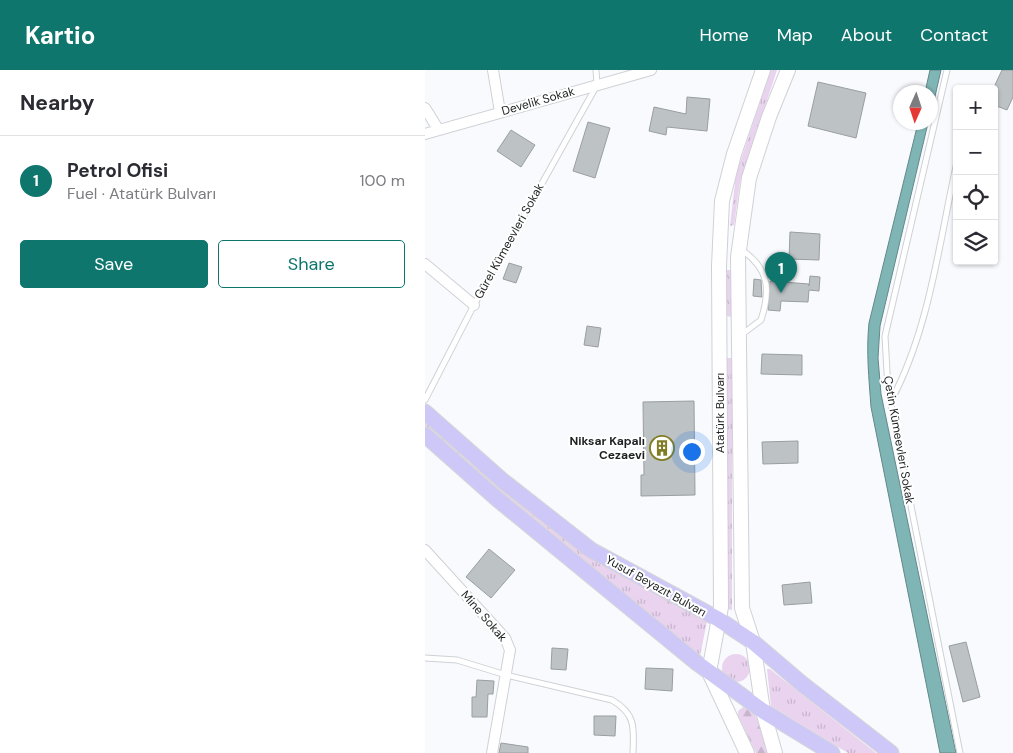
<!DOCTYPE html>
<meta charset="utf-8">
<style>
body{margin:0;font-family:"DM Sans",sans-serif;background:#f2f2f3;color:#2b2b33}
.controls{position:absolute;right:15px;top:15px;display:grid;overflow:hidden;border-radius:5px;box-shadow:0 1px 4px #0004}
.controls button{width:45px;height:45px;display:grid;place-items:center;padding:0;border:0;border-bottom:1px solid #e1e1e2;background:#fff;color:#2b2b33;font:25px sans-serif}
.compass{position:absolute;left:468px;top:15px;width:45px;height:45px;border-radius:50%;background:#fff;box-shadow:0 1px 4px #0004;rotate:183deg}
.you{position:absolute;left:266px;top:381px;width:18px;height:18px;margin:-12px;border:4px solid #fff;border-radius:50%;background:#1a73e8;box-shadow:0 0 0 8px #1a73e833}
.badge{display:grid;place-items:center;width:32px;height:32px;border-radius:50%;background:#0f766e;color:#fff;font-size:16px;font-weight:700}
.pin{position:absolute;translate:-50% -41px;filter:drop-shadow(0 1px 2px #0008)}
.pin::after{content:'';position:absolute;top:26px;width:18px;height:15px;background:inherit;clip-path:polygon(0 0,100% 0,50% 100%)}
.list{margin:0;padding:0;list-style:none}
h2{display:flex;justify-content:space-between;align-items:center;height:65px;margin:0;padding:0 20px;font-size:21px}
h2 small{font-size:16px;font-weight:400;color:#7c7c81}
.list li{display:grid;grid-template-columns:32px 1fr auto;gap:15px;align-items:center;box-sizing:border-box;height:90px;padding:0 20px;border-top:1px solid #e1e1e2}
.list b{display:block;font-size:19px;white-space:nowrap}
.list p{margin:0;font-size:16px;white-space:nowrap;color:#7c7c81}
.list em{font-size:16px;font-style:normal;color:#7c7c81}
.actions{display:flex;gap:10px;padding:15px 20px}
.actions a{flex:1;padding:11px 0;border:1px solid #0f766e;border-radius:5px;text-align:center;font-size:18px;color:#0f766e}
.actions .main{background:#0f766e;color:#fff}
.icon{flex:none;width:28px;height:28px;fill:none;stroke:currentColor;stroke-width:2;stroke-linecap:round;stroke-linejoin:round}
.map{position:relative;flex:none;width:588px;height:683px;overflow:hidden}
header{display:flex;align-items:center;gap:30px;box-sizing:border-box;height:70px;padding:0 25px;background:#0f766e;color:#fff}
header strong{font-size:24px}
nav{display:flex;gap:28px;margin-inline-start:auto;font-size:18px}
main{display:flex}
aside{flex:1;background:#fff}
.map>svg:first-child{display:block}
.grass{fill:url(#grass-tufts)}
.forest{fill:url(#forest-firs)}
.water{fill:#80b5b6;stroke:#638889}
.building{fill:#bdc2c4;stroke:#9a9ea0}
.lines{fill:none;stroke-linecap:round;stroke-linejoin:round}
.lane-casing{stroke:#cfd1d5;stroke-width:7}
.street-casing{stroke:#cfd1d5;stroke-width:12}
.secondary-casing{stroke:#cfd1d5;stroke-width:16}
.primary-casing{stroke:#d7d7d7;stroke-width:17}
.lane{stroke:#fff;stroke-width:5}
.street{stroke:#fff;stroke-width:10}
.secondary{stroke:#fff;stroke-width:14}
.primary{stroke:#cdc8f7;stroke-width:15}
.labels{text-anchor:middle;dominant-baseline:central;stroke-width:4;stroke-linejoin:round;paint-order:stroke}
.street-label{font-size:12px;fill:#1f2021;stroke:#fff}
.poi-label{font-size:12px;font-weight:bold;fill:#1f2021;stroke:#fff;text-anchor:end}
</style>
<header>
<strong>Kartio</strong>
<nav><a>Home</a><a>Map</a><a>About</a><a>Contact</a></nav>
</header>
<main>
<aside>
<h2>Nearby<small></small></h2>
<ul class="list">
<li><span class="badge">1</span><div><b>Petrol Ofisi</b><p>Fuel · Atatürk Bulvarı</p></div><em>100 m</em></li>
</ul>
<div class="actions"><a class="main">Save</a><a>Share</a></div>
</aside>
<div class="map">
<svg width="588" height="683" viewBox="0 0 588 683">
<defs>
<pattern id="grass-tufts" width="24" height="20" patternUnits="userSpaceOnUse" patternTransform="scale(1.25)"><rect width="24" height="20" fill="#e9d3ef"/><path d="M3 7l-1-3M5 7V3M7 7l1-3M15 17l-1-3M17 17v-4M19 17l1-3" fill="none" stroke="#c7b5cd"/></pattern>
<pattern id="forest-firs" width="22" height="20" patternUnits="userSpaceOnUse" patternTransform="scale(1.25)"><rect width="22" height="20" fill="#e9d3ef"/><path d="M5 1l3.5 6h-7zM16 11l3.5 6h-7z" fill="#c7b5cd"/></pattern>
</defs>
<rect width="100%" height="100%" fill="#f8fafe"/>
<path class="grass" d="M346,0H352L315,112L309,155L305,156L311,104Z
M301,200H307V247L301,246Z
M301,288H307V540L302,539Z
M0,351L45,393L170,491L282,551L275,586L41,394L0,357Z
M297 598a14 14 0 1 1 28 0a14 14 0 1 1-28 0Z
M342,599H345L451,683H423L346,636Z"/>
<path class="forest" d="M318,637C336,641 338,668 342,683H331L313,645V641Z"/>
<path class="water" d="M505,0H516L506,44V22H500Z
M493,53H503L455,256L453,288L456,324L531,683H515L446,337C444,309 441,281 444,253Z"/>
<path class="building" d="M577,0H588V27L582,40L569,35V17Z
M393,12L441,23L431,68L383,56Z
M262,27L285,29L282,61L242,57L241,65L224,61L229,37L261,44Z
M163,52L185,58L170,108L148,101Z
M86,60L110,75L96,97L72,81Z
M365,162L395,164L394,190L364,189Z
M84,193L97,197L91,213L78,209Z
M385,206L395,207L394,221L384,220L383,232L356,231L355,241L343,240L345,211L384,214V216Z
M329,209L336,210L337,227L328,226Z
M162,256L176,258L173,277L159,275Z
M337,284L377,285V305L336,304Z
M269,331L270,425L216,426V405H219L218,332Z
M373,371V393L338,394L337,372Z
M64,479L90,500L66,528L41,507Z
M385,512L387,533L359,535L357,515Z
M541,572L555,627L538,632L524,576Z
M127,578L143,579L141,600L126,599Z
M221,598L248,599L247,621L220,619Z
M52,610L69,611L68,624H63L62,647H47V627H51Z
M169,646H191L190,666L169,665Z
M76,673L103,677V683H74Z"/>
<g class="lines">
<defs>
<path id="lane" d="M522,0L460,266L463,320L535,683
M316,265L336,250C346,219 344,199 317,180
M0,330L49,235L172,15L171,0
M466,331C505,258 514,172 532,92
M0,588L32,590L81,605L187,630C211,644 209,658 208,683"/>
<path id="street" d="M68,0L75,42
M0,38L13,59
M0,64L226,0
M0,194L49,235
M0,480L80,568L85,580L67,683"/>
<path id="secondary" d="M322,683L284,602L296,537L294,196L297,131L309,84L338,0
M350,683L338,641L328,572L317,538L313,187L324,108L344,47L363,0"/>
<path id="primary" d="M0,342L78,411L166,480L293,549L328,572L376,613L466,683
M0,365L71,428L272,593L338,641L407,683"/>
</defs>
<use href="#lane" class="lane-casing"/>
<use href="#street" class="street-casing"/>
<use href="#secondary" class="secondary-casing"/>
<use href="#primary" class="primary-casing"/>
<use href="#lane" class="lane"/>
<use href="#street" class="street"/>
<use href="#secondary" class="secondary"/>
<use href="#primary" class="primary"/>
</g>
<defs>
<symbol id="building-ring" viewBox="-11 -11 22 22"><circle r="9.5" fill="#fff" stroke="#817d24" stroke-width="1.5"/><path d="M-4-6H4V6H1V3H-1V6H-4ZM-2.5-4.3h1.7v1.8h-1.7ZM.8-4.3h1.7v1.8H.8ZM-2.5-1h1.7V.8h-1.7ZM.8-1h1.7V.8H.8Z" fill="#817d24"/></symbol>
</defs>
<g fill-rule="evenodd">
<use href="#building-ring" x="223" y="364" width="28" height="28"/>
</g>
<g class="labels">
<g class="street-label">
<text transform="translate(113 31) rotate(-16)">Develik Sokak</text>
<text transform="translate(84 171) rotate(-61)">Gürel Kümeevleri Sokak</text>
<text transform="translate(295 343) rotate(-90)">Atatürk Bulvarı</text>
<text transform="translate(474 370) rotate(80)">Çetin Kümeevleri Sokak</text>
<text transform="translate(231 516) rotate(29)">Yusuf Beyazıt Bulvarı</text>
<text transform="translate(59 546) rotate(49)">Mine Sokak</text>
</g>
<g class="poi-label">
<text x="220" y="371">Niksar Kapalı<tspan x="220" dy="14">Cezaevi</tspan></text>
</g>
</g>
</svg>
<div class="controls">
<button>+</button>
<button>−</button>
<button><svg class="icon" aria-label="locate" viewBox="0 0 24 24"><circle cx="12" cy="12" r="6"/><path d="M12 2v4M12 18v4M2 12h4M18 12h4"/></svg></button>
<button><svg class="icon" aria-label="layers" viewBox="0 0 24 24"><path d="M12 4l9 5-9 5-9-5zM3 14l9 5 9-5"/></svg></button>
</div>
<svg class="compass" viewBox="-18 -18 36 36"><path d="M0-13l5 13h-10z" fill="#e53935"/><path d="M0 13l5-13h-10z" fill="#7c7c81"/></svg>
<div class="you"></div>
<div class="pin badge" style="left:356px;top:223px">1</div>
</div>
</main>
